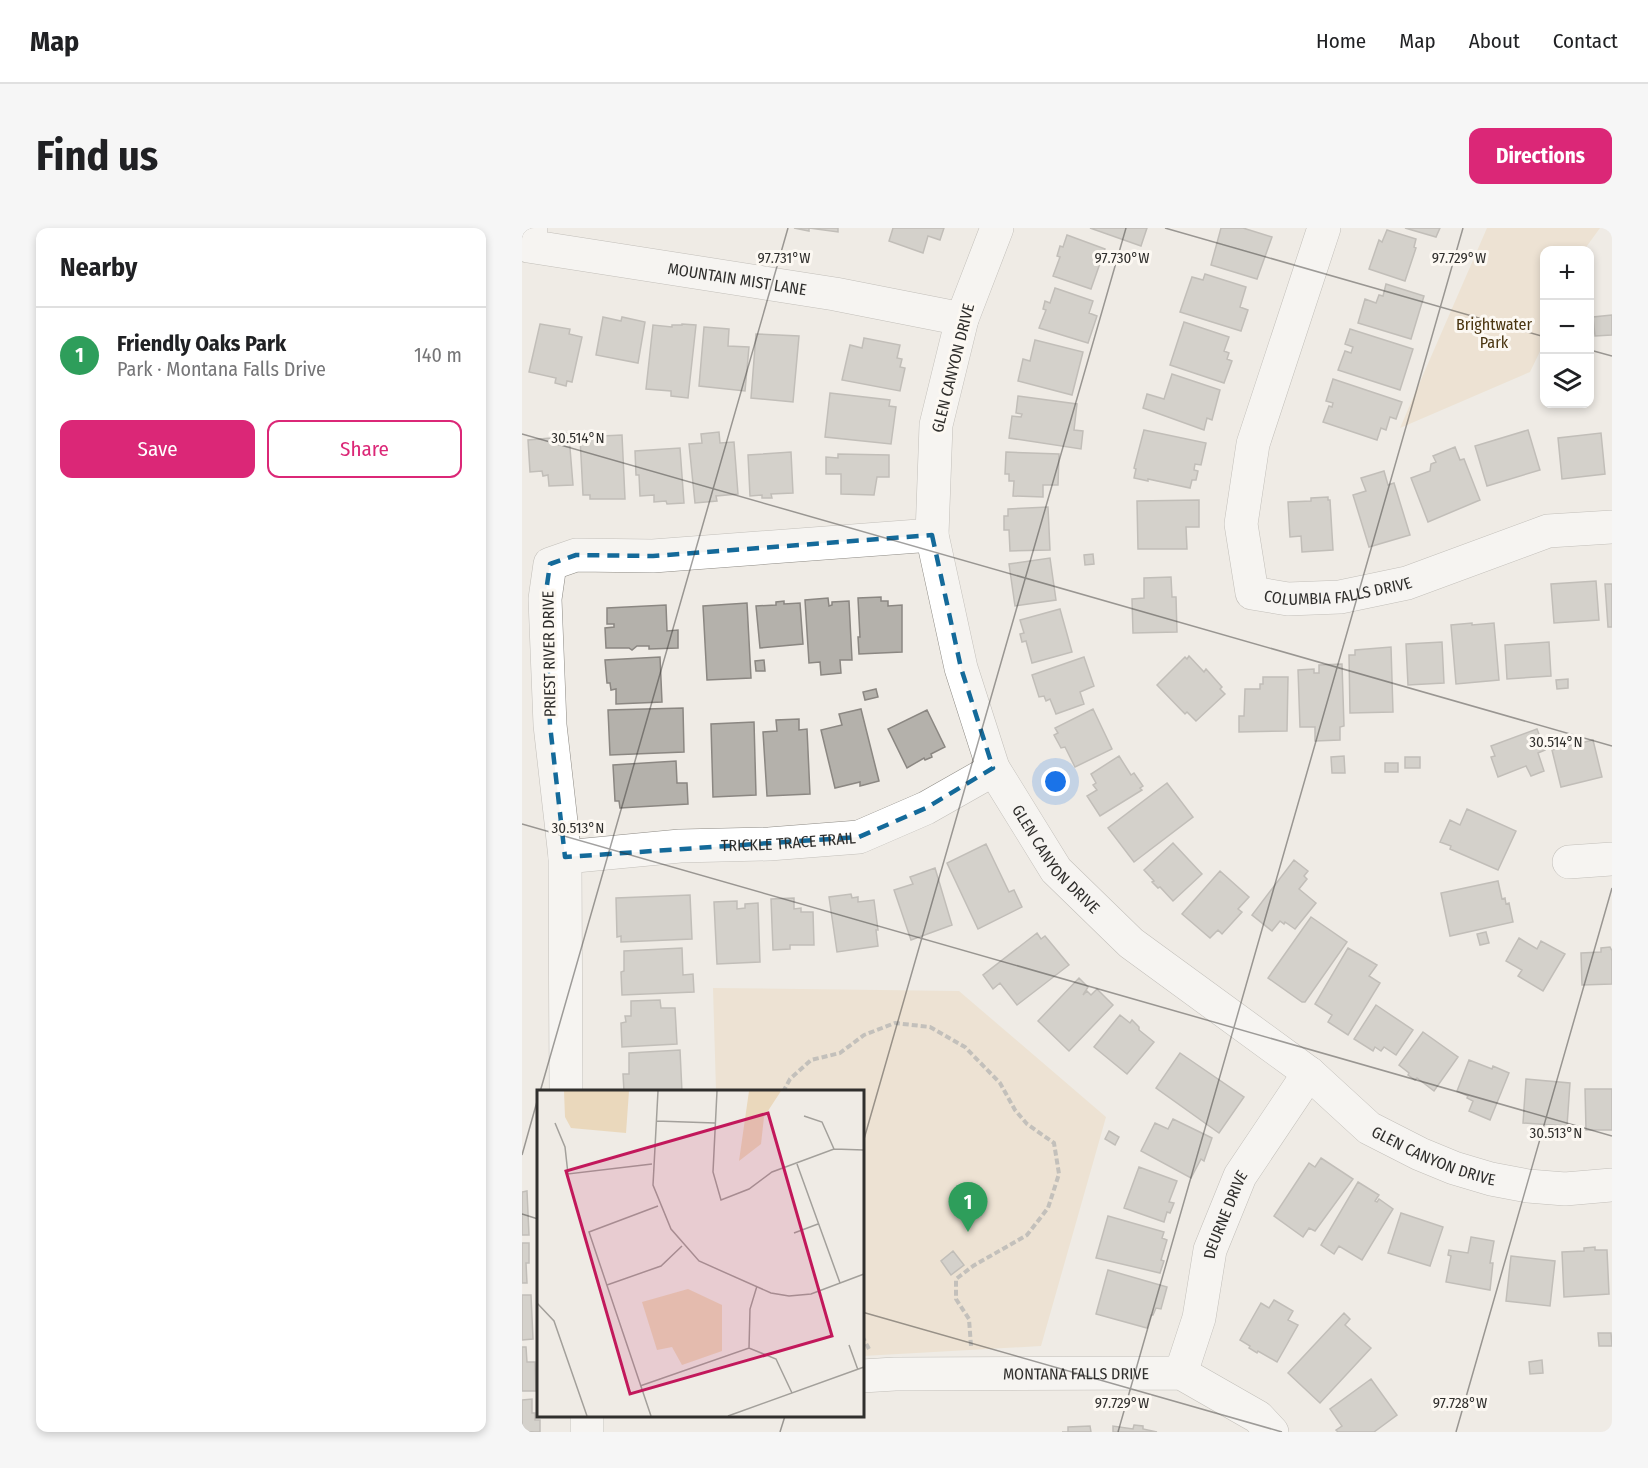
<!DOCTYPE html>
<meta charset="utf-8">
<style>
body{margin:0;font-family:"Fira Sans Condensed",sans-serif;background:#f6f6f6;color:#202124}
.controls{position:absolute;right:18px;top:18px;display:grid;overflow:hidden;border-radius:12px;box-shadow:0 3px 9px #0003}
.controls button{width:54px;height:54px;display:grid;place-items:center;padding:0;border:0;border-bottom:2px solid #e0e0e0;background:#fff;color:#202124;font:30px sans-serif}
.you{position:absolute;left:534px;top:554px;width:21px;height:21px;margin:-15px;border:4px solid #fff;border-radius:50%;background:#1a73e8;box-shadow:0 0 0 9px #1a73e833}
.badge{display:grid;place-items:center;width:39px;height:39px;border-radius:50%;background:#db2777;color:#fff;font-size:20px;font-weight:700}
.pin{position:absolute;translate:-50% -50px;filter:drop-shadow(0 2px 3px #0008)}
.pin::after{content:'';position:absolute;top:32px;width:21px;height:18px;background:inherit;clip-path:polygon(0 0,100% 0,50% 100%)}
.list{margin:0;padding:0;list-style:none}
h2{display:flex;justify-content:space-between;align-items:center;height:78px;margin:0;padding:0 24px;font-size:26px}
h2 small{font-size:20px;font-weight:400;color:#757577}
.list li{display:grid;grid-template-columns:39px 1fr auto;gap:18px;align-items:center;box-sizing:border-box;height:96px;padding:0 24px;border-top:2px solid #e0e0e0}
.list b{display:block;font-size:22px;white-space:nowrap}
.list p{margin:0;font-size:20px;white-space:nowrap;color:#757577}
.list em{font-size:20px;font-style:normal;color:#757577}
.actions{display:flex;gap:12px;padding:18px 24px}
.actions a{flex:1;padding:14px 0;border:2px solid #db2777;border-radius:12px;text-align:center;font-size:21px;color:#db2777}
.actions .main{background:#db2777;color:#fff}
.icon{flex:none;width:33px;height:33px;fill:none;stroke:currentColor;stroke-width:2;stroke-linecap:round;stroke-linejoin:round}
.map{position:relative;flex:none;width:1090px;height:1204px;overflow:hidden;border-radius:12px}
header{display:flex;align-items:center;gap:36px;box-sizing:border-box;height:84px;padding:0 30px;background:#fff;border-bottom:2px solid #e0e0e0}
header strong{font-size:28px}
nav{display:flex;gap:33px;margin-inline-start:auto;font-size:21px}
.intro{display:flex;align-items:center;justify-content:space-between;box-sizing:border-box;height:144px;padding:0 36px}
h1{margin:0;font-size:42px}
.button{padding:15px 27px;border-radius:12px;background:#db2777;color:#fff;font-size:21px;font-weight:700}
main{display:flex;gap:36px;padding:0 36px}
aside{flex:1;background:#fff;border-radius:12px;box-shadow:0 3px 9px #0003}
.map>svg:first-child{display:block}
.green{fill:#ead8bc}
.building{fill:#b4b1ab;stroke:#8b8782;stroke-width:1.5}
.lines{fill:none;stroke-linecap:round;stroke-linejoin:round}
.minor-casing{stroke:#8d8a84;stroke-width:34}
.path{stroke:#8e8c88;stroke-width:4;stroke-dasharray:6 3;stroke-linecap:butt}
.minor{stroke:#fff;stroke-width:33}
.marked{fill:none;stroke:#146a9a;stroke-width:4.5;stroke-dasharray:12 8;stroke-linejoin:round}
.ticks{fill:none;stroke:#302f2d;stroke-width:1.5;stroke-opacity:0.45}
.labels{text-anchor:middle;dominant-baseline:central;stroke-width:6;stroke-linejoin:round;paint-order:stroke}
.street-label{font-size:16px;fill:#302f2d;stroke:#fcf8f2}
.park-label{font-size:16px;fill:#4a3510;stroke:#fcf8f2}
.inset-road{fill:none;stroke:#a3a09b;stroke-width:1.5}
.view{fill:#c2185b;fill-opacity:0.15;stroke:#c2185b;stroke-width:3}
.inset-edge{fill:none;stroke:#302f2d;stroke-width:3}
.ticks-label{font-size:15px;text-anchor:middle;fill:#302f2d;stroke:#fcf8f2;stroke-width:6;stroke-linejoin:round;paint-order:stroke}
</style>
<header>
<strong>Map</strong>
<nav><a>Home</a><a>Map</a><a>About</a><a>Contact</a></nav>
</header>
<div class="intro"><h1>Find us</h1><a class="button">Directions</a></div>
<main>
<aside>
<h2>Nearby<small></small></h2>
<ul class="list">
<li><span class="badge" style="background:#2e9e5b">1</span><div><b>Friendly Oaks Park</b><p>Park · Montana Falls Drive</p></div><em>140 m</em></li>
</ul>
<div class="actions"><a class="main">Save</a><a>Share</a></div>
</aside>
<div class="map">
<svg width="1090" height="1204" viewBox="0 0 1090 1204">
<rect width="100%" height="100%" fill="#efebe5"/>
<path class="green" d="M965,0H1078L1062,22H1023L1022,115L1008,144L878,200Z
M191,760L437,763L584,889L519,1118L341,1128L340,864L194,863Z"/>
<path class="building" d="M272,0H316V4L287,0V3Z
M371,0H422L418,12L406,8L401,25L367,13Z
M568,0H625L619,18Z
M699,0H721L750,9L735,51L689,37Z
M883,0H918L914,9Z
M865,2L894,11L892,19L894,20L883,53L847,41L857,12L860,14Z
M545,7L583,21L569,61L531,48L538,29L535,28L538,18L541,19Z
M683,46L724,59L718,79L726,82L719,103L658,84L670,49L681,52Z
M864,56L902,68L889,111L836,95L843,71L854,75L857,67L861,68Z
M533,60L571,73L567,85L575,88L566,115L517,100L524,82L521,81L523,73L528,75Z
M1090,87V107L1073,108L1071,89Z
M81,89L99,93L100,89L123,94L116,135L74,127Z
M662,94L707,109L702,123L707,125L705,131L710,133L702,155L648,137Z
M18,96L48,101L47,106L60,109L50,154L45,153L44,158L33,155L34,150L7,144Z
M160,96L174,97L166,170L149,168V163L124,161L131,97L150,99V97H160Z
M182,99L207,101L206,118L227,119L223,163L177,158Z
M828,101L891,121L878,162L816,142L823,123L829,125L831,119L823,116Z
M234,106L277,108L271,174L229,170Z
M342,110L378,117L375,130L380,131L378,139L383,140L378,163L320,152L328,117L340,120Z
M513,112L561,124L550,167L496,153L501,131L508,133Z
M650,146L698,162L690,192L685,190L682,202L621,180L625,166L642,171Z
M811,151L880,174L874,191L868,189L864,202L859,200L855,212L801,194L807,178L810,179L811,175L804,173Z
M308,165L368,172L367,178L374,179L369,216L303,209Z
M496,168L555,176L552,202L561,203L559,221L487,210L490,188L499,189L500,186L494,185Z
M622,202L684,215L679,237L673,236L672,242L676,243L674,252H670L668,260L626,251V253L612,250L614,241L612,240Z
M1006,202L1018,242L965,258L953,218Z
M197,204L198,215L212,214L216,266L194,268L195,273L173,275L167,216L180,215L179,206Z
M45,205L47,208L51,257L27,258L26,247L21,248L20,243L8,244L6,212L29,210V206Z
M1079,205L1083,246L1040,251L1036,210Z
M100,207L103,271H68V267H61L58,209Z
M933,219L938,232L942,231L958,272L906,294L889,250L908,243L909,236L914,234L911,228Z
M158,220L162,275L145,276L144,273L132,274V267L118,268L117,247H114L113,223Z
M269,224L271,265L249,266L250,270H240V267L228,268L226,227Z
M484,224L537,226L536,257H521V269L491,268L492,253H487V246H483Z
M316,226L367,227V249H355L352,267L319,266V246H304V229L316,230Z
M862,243L866,257L872,255L888,307L847,319L831,267L844,263L839,250Z
M806,269V272H808L811,322L780,324L779,308L768,309L766,274L789,273V270Z
M677,272V299H664L665,321H616L615,273Z
M526,279L528,322L488,323L487,302H482V288H486V281Z
M571,326L572,336L563,337L562,327Z
M528,330L534,372L493,378L487,336Z
M649,349L650,369H654L655,404L611,405L610,371L622,370V350Z
M1074,353L1077,392L1032,395L1029,356Z
M1083,356H1090V399H1086Z
M359,369V373H366V378L380,377V424L337,426L336,409H338L336,370Z
M306,370L307,378L310,377V374L327,373L330,432H318L319,445L299,447L298,434L287,435L283,372Z
M262,373V376L278,375L281,416L238,420L234,378L254,377V374Z
M225,375L229,450L185,452L181,378Z
M144,377L145,403L156,402V420L127,421V418H115L110,422L107,420H84L83,400L92,399V396H85V380Z
M538,381L550,424L510,435L504,413L500,414L498,406L502,405L498,392Z
M950,395V397L972,395L977,452L934,456L929,397Z
M920,414L922,455L886,457L884,416Z
M1027,414L1029,448L985,451L983,417Z
M869,419L871,484L828,485L827,427H833V422Z
M667,428L682,444L684,441L700,459L698,461L703,466L674,493L665,484L663,486L635,457L663,429L665,431Z
M138,429L140,474L94,476V461L89,462L88,455H85L83,432Z
M562,429L572,458L558,464L562,476L534,486L528,471L524,473L522,468L517,469L510,447Z
M242,432L243,443H234L233,433Z
M820,436L822,498L818,499V512L793,513V499H778L776,442L792,441V445H797V437Z
M741,449H766L765,503L717,504V488H722L723,461H738V456H741Z
M1046,451V460L1035,461L1034,452Z
M354,461L356,469L343,472L341,464Z
M161,480L162,524L88,527L86,482Z
M339,481L357,553L338,558V554L313,560L299,502L320,497L317,486Z
M571,481L590,521L553,539L543,519L539,520L532,507L536,505L533,500Z
M405,482L423,519L409,526L410,529L403,532L402,530L385,540L366,501Z
M277,491V502L285,501L288,566L245,568L241,504L255,503L254,492Z
M232,494L234,567L191,569L189,496Z
M1015,501L1023,522L1016,525L1022,543L1009,548L1004,538L976,549L969,529L973,528L969,518Z
M1071,512L1080,549L1039,559L1030,522Z
M597,528L609,547L612,545L621,558L618,560L620,562L578,588L565,568L575,562L571,557L574,555L569,546Z
M822,528L823,545H810L809,529Z
M883,529H898V540H883Z
M154,533L155,555H165L166,576L98,580L97,573H93L91,537Z
M863,535H876V544H863Z
M645,555L671,589L612,634L586,600Z
M945,581L994,603L976,642L928,621L929,618L918,614L928,592L938,597Z
M651,615L680,646L651,673L638,659L636,660L630,654L632,653L622,642Z
M464,616L487,664L492,662L500,679L456,701L425,635Z
M772,632L786,643L782,648L785,651L777,661L794,675L773,701L763,694L762,696L758,693L750,703L730,687Z
M413,640L430,697L389,712L372,662L391,656L388,649Z
M698,643L727,669L716,681L720,684L700,706L696,702L688,710L660,686Z
M976,653L980,671L983,670L984,676L987,675L991,694L928,708L919,665Z
M329,666L330,670L336,669V674L352,672L356,702H354L356,718L315,724L307,669Z
M168,667L170,711L99,714V708L95,709L94,670Z
M272,670V681L279,680V684H291L292,717H268V721L251,722L249,671Z
M215,673V681L223,680V676L236,675L238,734L195,736L192,674Z
M789,689L825,714L783,774H780L746,750Z
M964,704L967,715L958,717L955,706Z
M515,705L519,711L523,708L547,737L495,777L478,755L471,761L461,747Z
M997,710L1015,721L1019,713L1043,726L1021,763L996,748L1000,742L984,733Z
M1088,719L1090,723V756L1060,757L1059,725L1079,724V720Z
M160,720L161,747L171,746L172,764L100,767L99,744L102,743V723Z
M826,720L855,737L847,748L858,755L826,807L806,794L810,787L793,776Z
M557,750L566,759L561,767L565,763L569,767L575,761L591,777L547,823L516,793Z
M138,772L139,780H153L155,816L100,819L99,795L104,794L103,788H109V773Z
M854,777L891,802L874,827L862,819L859,823L853,819L851,823L832,811Z
M598,787L608,795L610,792L617,799V802L632,814L605,846L572,819Z
M901,804L936,829L912,863L895,850L893,852L886,847L887,845L877,837Z
M158,822L160,864H102L101,846H107V825Z
M658,825L722,869L697,905L634,860Z
M947,832L970,841L971,838L987,845L968,892L947,883L951,873L945,870L946,868L935,863Z
M1004,851L1048,855L1045,898L1001,895Z
M1063,861H1090V902H1064Z
M651,891L690,910L682,933L679,931L669,950L619,923L633,895L646,901Z
M587,903L597,909L593,917L583,911Z
M799,930L831,951L793,1003L787,1000L781,1009L752,988L787,935L793,939Z
M617,939L655,953L647,974L652,975L648,985L645,984L642,994L602,980Z
M836,954L857,967L853,973L855,974L857,971L871,981L840,1032L817,1018L812,1026L799,1017Z
M5,963L7,1007H0V964Z
M879,985L921,999L908,1038L866,1025Z
M586,988L642,1004L640,1010L645,1012L639,1032L642,1033L638,1045L574,1030Z
M949,1009L972,1013L968,1035H971L968,1062L924,1054L929,1028L926,1027L927,1022L946,1025Z
M0,1015H7V1035H4L5,1055H0Z
M1073,1019V1022H1085L1087,1066L1042,1069L1040,1024L1062,1023V1020Z
M431,1023L442,1037L429,1047L419,1033Z
M989,1028L1033,1033L1028,1078L984,1073Z
M586,1042L645,1059L639,1081L634,1080L631,1087H629L625,1100L574,1086Z
M0,1067H9L11,1111L0,1112Z
M752,1072L771,1083L766,1092L776,1097L755,1134L736,1123L735,1125L727,1120L728,1118L718,1112L739,1075L747,1080Z
M822,1085L828,1091L823,1097L849,1120L798,1175L766,1145Z
M1076,1105H1089L1090,1118H1077Z
M0,1119H4L5,1134H13L14,1163H0Z
M1020,1132L1021,1145L1008,1146L1007,1134Z
M849,1151L875,1187L852,1204H816L814,1202L820,1198L808,1181Z
M10,1171V1185H13V1192H18V1204H0V1172Z
M612,1197L621,1198V1201L635,1204H591V1198L611,1201Z
M568,1198L569,1204H540H546V1199Z"/>
<g class="lines">
<defs>
<g id="minor">
<path id="s1" d="M9,0L6,18L313,66L440,91"/>
<path id="s2" d="M475,0L440,91L414,197L410,307L439,440L471,540L534,642L609,715L787,845L847,900L898,926L932,940L969,951L1006,958L1043,961L1090,957"/>
<path id="s3" d="M802,0L731,216L719,296L730,365L766,371L818,369L885,355L1026,303L1090,299"/>
<path id="s4" d="M43,629L158,618L247,616L337,609L404,580L464,546L471,540"/>
<path d="M1047,634L1090,631"/>
<path d="M44,864L43,629L28,497L23,371L28,336L54,327L131,328L410,307"/>
<path id="s5" d="M659,1145L677,1090L688,1022L718,948L787,845"/>
<path id="s6" d="M340,1148L373,1146L659,1145L736,1189L750,1204"/>
<path d="M65,1188V1204"/>
</g>
</defs>
<use href="#minor" class="minor-casing"/>
<path class="path" d="M261,864L268,851L289,832L318,825L342,807L373,795L408,799L443,819L478,855L493,882L505,896L532,915L537,946L526,980L505,1007L451,1038L434,1051V1071L447,1091L449,1118
M340,1108L347,1121"/>
<use href="#minor" class="minor"/>
</g>
<path d="M0 0H1090V1204H0ZM410,307L439,440L471,540L404,580L337,609L43,629L28,497L23,371L28,336L54,327L131,328Z" fill="#efebe5" fill-opacity=".55" fill-rule="evenodd"/>
<path class="marked" d="M410,307L439,440L471,540L404,580L337,609L43,629L28,497L23,371L28,336L54,327L131,328Z"/>
<path class="ticks" d="M643,0L1023,109M1068,122L1090,128M0,206L1090,518M0,596L1090,908M18,864L266,0M340,918L604,0M0,927L16,870M0,986L16,991M340,1084L760,1204M258,1204L263,1188M596,1204L941,0M934,1204L1090,660"/>
<g class="labels">
<g class="street-label">
<text stroke="none"><textPath href="#s1" startOffset="230">MOUNTAIN MIST LANE</textPath></text>
<text transform="translate(431 140) rotate(-76)">GLEN CANYON DRIVE</text>
<text stroke="none"><textPath href="#s3" startOffset="465">COLUMBIA FALLS DRIVE</textPath></text>
<text transform="translate(27 426) rotate(-91)">PRIEST RIVER DRIVE</text>
<text stroke="none"><textPath href="#s4" startOffset="224">TRICKLE TRACE TRAIL</textPath></text>
<text stroke="none"><textPath href="#s2" startOffset="669">GLEN CANYON DRIVE</textPath></text>
<text stroke="none"><textPath href="#s2" startOffset="1155">GLEN CANYON DRIVE</textPath></text>
<text stroke="none"><textPath href="#s5" startOffset="165">DEURNE DRIVE</textPath></text>
<text stroke="none"><textPath href="#s6" startOffset="214">MONTANA FALLS DRIVE</textPath></text>
</g>
<g class="park-label">
<text x="972" y="96">Brightwater<tspan x="972" dy="18">Park</tspan></text>
</g>
</g>
<g transform="translate(15 862)">
<rect width="327" height="327" fill="#efebe5"/>
<path d="M27,1H92L89,43L34,38L28,27ZM212,1H244L227,27L224,54L202,71ZM151,199L185,215V261L145,275L135,257L120,260L105,212Z" fill="#ead8bc"/>
<path class="inset-road" d="M121,1L116,95L134,139L162,171L234,203L252,206L274,204L327,184M180,1L176,82L184,110L212,99L235,82L297,59L327,60M267,26L285,32L297,59M119,31L178,33M18,33L28,57L31,84L115,74M260,74L303,193M257,143L281,134M70,195L124,176L145,156M0,213L17,231L50,326M312,255L321,280M212,258L213,219L220,196M103,296L212,258L239,269L255,303M114,326L52,142L121,116M191,326L327,277"/>
<path class="view" d="M231,23L295,246L93,304L29,81Z"/>
<rect width="327" height="327" class="inset-edge"/>
</g>
<g class="ticks-label">
<text x="262" y="35">97.731°W</text>
<text x="600" y="35">97.730°W</text>
<text x="937" y="35">97.729°W</text>
<text x="56" y="215">30.514°N</text>
<text x="1034" y="519">30.514°N</text>
<text x="56" y="605">30.513°N</text>
<text x="1034" y="910">30.513°N</text>
<text x="600" y="1180">97.729°W</text>
<text x="938" y="1180">97.728°W</text>
</g>
</svg>
<div class="controls">
<button>+</button>
<button>−</button>
<button><svg class="icon" aria-label="layers" viewBox="0 0 24 24"><path d="M12 4l9 5-9 5-9-5zM3 14l9 5 9-5"/></svg></button>
</div>
<div class="you"></div>
<div class="pin badge" style="left:446px;top:1004px;background:#2e9e5b">1</div>
</div>
</main>
